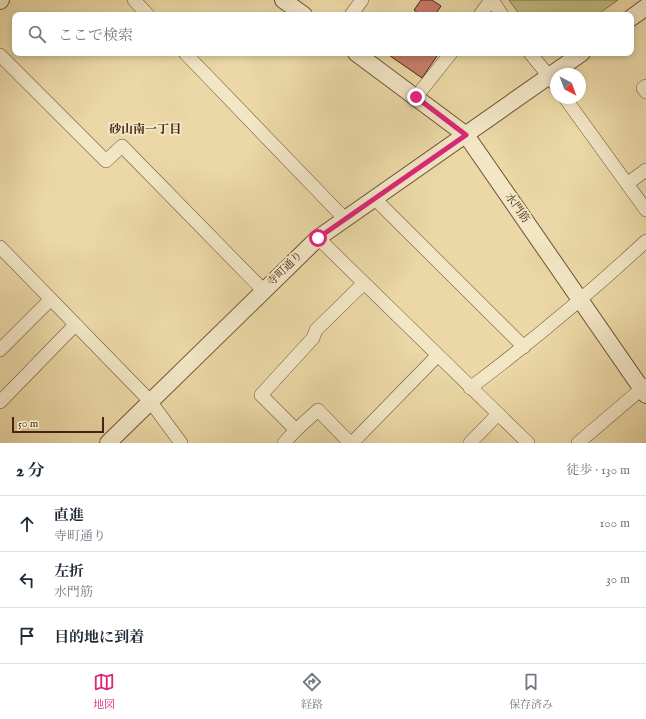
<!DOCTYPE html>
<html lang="ja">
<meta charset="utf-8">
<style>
body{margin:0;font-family:"IM FELL English","Noto Serif JP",serif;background:#f6f6f7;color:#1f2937}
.compass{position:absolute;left:550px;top:68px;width:36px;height:36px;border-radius:50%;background:#fff;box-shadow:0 2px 6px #0003;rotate:139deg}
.scale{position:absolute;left:12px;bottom:10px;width:92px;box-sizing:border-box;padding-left:4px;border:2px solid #442513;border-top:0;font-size:11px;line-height:14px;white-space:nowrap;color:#442513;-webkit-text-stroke:3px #f2e6c5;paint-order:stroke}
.stop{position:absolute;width:12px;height:12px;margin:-9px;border:3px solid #db2777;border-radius:50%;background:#fff}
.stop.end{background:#db2777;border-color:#fff;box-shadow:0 1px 4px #0008}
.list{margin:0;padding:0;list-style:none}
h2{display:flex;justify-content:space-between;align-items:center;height:52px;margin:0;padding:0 16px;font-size:17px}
h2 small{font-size:13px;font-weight:400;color:#747a83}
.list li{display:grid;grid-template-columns:26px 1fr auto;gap:12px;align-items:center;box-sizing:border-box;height:56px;padding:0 16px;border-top:1px solid #e0e1e3}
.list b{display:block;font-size:15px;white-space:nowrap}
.list p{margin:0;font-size:13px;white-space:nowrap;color:#747a83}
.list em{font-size:13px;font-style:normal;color:#747a83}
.icon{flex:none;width:22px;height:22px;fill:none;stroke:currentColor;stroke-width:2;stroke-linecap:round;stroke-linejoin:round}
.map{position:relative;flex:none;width:646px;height:443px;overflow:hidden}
.search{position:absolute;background:#fff;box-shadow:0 2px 6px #0003;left:12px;right:12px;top:12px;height:44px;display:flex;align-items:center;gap:10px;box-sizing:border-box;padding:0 14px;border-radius:8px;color:#747a83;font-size:15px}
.sheet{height:220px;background:#fff}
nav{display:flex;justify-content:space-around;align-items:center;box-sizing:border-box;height:56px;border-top:1px solid #e0e1e3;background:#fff;font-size:11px;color:#747a83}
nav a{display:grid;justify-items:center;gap:2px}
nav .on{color:#db2777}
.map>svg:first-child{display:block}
.green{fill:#bebc82;stroke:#81704a}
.building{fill:#c87c6c;stroke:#442513}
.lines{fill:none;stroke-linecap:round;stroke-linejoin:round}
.minor-casing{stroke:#6e5238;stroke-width:14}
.tertiary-casing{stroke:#6e5238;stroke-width:18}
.minor{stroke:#f2e6c5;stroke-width:13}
.tertiary{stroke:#f2e6c5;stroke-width:16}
.route{stroke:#db2777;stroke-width:5}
.labels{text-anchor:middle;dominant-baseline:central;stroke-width:4;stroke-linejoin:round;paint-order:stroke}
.street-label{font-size:11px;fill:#442513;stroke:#f2e6c5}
.neighbourhood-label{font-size:12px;font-weight:bold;fill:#442513;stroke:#f2e6c5}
</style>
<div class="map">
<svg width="646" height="443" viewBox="0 0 646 443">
<rect width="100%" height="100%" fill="#ebd8a6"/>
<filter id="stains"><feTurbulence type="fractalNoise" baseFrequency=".005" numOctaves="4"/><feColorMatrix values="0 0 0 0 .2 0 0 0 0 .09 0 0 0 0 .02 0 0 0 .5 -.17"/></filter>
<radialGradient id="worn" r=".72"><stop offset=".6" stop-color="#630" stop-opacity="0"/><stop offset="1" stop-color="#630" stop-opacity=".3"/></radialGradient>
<path class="green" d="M509,0H618L597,15H520Z"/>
<path class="building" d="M421,0H432L441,6L435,15H420L414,10Z
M386,53H439L422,78Z"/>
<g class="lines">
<defs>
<path id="minor" d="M134,0L148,15
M492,0L502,15
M351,15L362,0
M480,15L491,0
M185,53L344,218
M530,53L556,85
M0,55L106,161L122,146L263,290
M646,86L643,88L646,92
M416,97L451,53
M565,98L646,210
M627,184L646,170
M374,198L524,347
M318,238L528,443
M0,247L150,401L181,443
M0,350L51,299
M470,388C531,342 590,293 646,241
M0,402L75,325
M284,443L296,430
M350,443L318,410L296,430L261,395L313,338L316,330L363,284
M352,443L437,356
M470,443L498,414
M578,443L646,385"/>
<path id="tertiary" d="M283,0L304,15
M0,1L1,0
M631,18L646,7
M356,53L466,135L646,395
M108,443L318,238L582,53"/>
</defs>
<use href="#minor" class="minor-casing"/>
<use href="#tertiary" class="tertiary-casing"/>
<use href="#minor" class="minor"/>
<use href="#tertiary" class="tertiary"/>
</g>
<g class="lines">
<path class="route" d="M318,238L466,135L416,97"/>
</g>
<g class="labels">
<g class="street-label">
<text transform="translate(517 208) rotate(55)">水門筋</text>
<text transform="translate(285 269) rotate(-44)">寺町通り</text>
</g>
<g class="neighbourhood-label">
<text x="145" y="129">砂山南一丁目</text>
</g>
</g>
<rect width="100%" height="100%" filter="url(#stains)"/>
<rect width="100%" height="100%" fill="url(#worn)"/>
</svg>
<svg class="compass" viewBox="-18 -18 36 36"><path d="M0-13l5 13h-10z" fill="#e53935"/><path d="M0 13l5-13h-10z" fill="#747a83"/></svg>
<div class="scale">50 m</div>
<div class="stop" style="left:318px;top:238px"></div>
<div class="stop end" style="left:416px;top:97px"></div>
<div class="search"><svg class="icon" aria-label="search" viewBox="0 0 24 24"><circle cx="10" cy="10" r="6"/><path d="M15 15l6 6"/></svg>ここで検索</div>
</div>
<section class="sheet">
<h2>2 分<small>徒歩 · 130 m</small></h2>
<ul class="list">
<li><svg class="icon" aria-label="ahead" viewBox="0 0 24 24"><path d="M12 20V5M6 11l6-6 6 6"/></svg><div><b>直進</b><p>寺町通り</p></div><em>100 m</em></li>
<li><svg class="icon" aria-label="left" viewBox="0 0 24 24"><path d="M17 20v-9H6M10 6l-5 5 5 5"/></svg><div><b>左折</b><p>水門筋</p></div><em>30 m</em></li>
<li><svg class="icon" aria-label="arrive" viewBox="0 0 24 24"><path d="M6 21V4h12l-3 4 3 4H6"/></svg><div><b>目的地に到着</b></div></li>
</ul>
</section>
<nav>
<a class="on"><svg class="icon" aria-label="map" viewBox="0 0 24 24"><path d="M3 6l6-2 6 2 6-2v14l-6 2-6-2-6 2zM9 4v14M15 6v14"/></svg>地図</a>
<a><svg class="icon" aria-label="directions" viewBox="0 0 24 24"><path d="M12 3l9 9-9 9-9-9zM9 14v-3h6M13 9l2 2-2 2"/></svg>経路</a>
<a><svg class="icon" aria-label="saved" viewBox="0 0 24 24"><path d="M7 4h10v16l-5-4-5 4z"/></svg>保存済み</a>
</nav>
